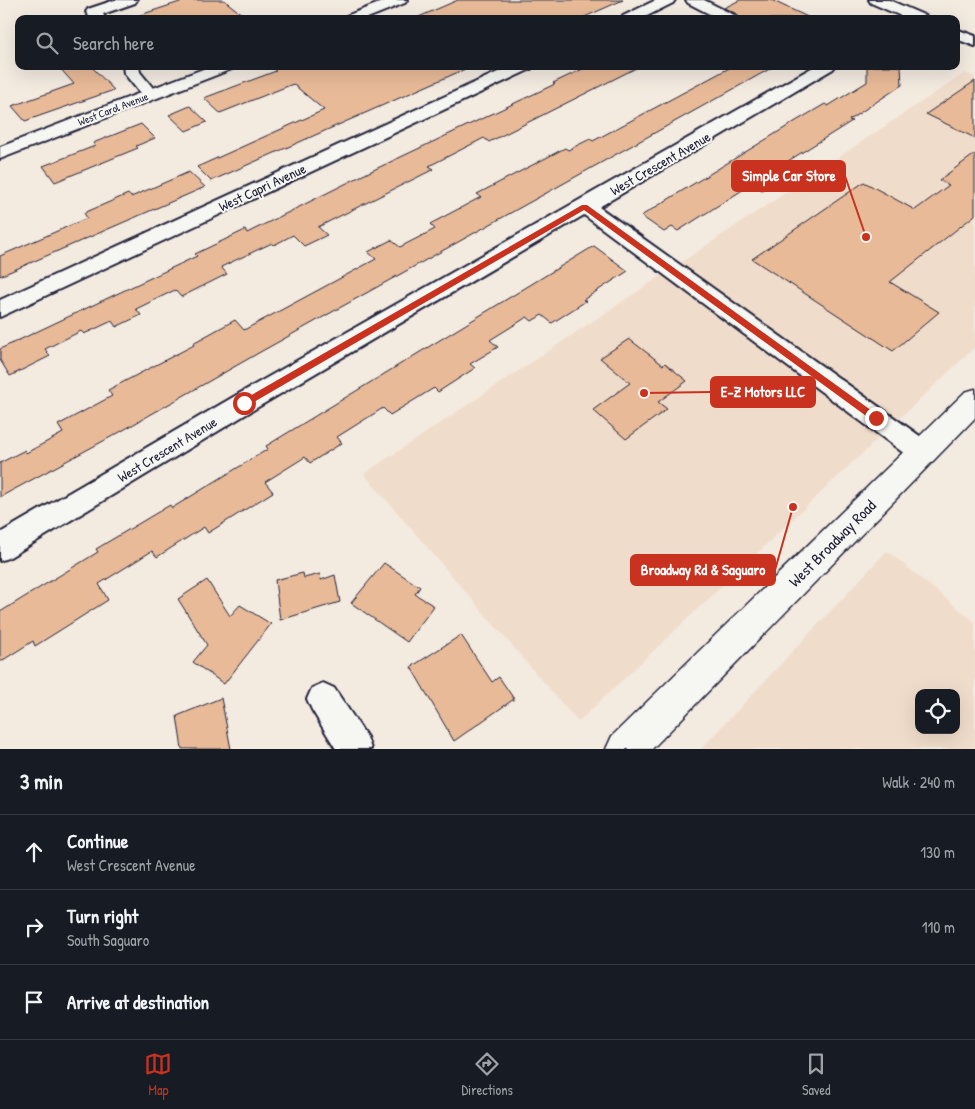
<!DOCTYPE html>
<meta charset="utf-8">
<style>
body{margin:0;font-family:"Patrick Hand",sans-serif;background:#242831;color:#f1f3f6}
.controls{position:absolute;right:15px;bottom:15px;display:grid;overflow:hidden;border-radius:10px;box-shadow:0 5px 20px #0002}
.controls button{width:45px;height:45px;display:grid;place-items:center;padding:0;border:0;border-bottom:1px solid #363941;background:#171b24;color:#f1f3f6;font:25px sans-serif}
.stop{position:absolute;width:15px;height:15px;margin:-11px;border:4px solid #c8321e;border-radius:50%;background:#fff}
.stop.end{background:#c8321e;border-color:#fff;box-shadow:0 1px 5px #0008}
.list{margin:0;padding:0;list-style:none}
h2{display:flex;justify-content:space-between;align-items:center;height:65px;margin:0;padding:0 20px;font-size:21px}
h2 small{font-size:16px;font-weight:400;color:#9ea1a6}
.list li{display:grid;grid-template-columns:32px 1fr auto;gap:15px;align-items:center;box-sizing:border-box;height:75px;padding:0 20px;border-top:1px solid #363941}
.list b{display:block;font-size:19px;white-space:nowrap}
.list p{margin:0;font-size:16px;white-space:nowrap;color:#9ea1a6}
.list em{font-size:16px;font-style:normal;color:#9ea1a6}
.icon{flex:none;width:28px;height:28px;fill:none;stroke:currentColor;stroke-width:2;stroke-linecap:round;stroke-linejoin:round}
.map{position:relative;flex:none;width:975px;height:749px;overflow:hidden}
.search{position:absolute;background:#171b24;box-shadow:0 5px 20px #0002;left:15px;right:15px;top:15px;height:55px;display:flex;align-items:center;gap:12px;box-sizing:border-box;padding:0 18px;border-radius:10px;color:#9ea1a6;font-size:19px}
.sheet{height:290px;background:#171b24}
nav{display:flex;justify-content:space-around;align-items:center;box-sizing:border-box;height:70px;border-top:1px solid #363941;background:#171b24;font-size:14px;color:#9ea1a6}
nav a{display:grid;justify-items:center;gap:2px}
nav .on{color:#c8321e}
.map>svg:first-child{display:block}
.built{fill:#f0dcca;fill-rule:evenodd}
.building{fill:#e8ba98;stroke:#22223b}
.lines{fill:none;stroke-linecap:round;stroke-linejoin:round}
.minor-casing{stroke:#22223b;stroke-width:4}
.major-casing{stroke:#22223b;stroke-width:3}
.minor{fill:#f6f6f2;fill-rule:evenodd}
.major{fill:#f6f6f2;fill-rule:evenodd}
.route{fill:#c8321e}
.labels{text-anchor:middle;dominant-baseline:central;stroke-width:4;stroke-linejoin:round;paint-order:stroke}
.far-street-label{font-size:11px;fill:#22223b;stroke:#f6f6f2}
.street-label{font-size:14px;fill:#22223b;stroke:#f6f6f2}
.near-street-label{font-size:16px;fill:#22223b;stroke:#f6f6f2}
.leader{fill:none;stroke:#c8321e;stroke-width:2}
.callout-dot{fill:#c8321e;stroke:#f6f6f2;stroke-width:2}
.callout{fill:#c8321e;stroke:#c8321e;stroke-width:2}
.callout-label{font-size:15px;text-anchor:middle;font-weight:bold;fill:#fff}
</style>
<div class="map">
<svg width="975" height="749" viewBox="0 0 975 749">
<rect width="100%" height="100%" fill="#f3eae0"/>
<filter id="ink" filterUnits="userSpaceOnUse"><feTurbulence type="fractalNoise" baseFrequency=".02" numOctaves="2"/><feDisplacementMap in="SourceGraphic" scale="10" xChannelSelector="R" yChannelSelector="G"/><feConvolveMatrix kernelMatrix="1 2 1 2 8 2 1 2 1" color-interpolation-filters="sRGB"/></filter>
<g filter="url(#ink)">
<path class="built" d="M965,73L975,77V347L578,722L364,474Z
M887,551L975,622V749H701ZM919,693H956V730H919Z"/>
<path class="building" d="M186,0H224L248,19H141L140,15Z
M458,0H623L580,19H414Z
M740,0H771L812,19H740L737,14L724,8Z
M58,66H91L114,90L25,121L12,106L74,84Z
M270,66H472L211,181L197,167L324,110L293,84L220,113L204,98L276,71Z
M589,66H640L489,142L484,138L429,166L434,169L318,227L327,235L304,246L293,235L274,245L272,243L221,267L227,274L181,297L175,290L136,309L141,315L116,327L112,321L84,334L81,331L45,349L50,356L10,376L0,360V349L197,256L195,254L245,230L247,233L367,173L555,84L553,83Z
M733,66H775L262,351L120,432L0,497V463L25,450L26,453L63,433L58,425L112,396L108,390L194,345L193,343L235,320L244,330L376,259L368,252L391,240L400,247L435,229L430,224L481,197L477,194L565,148L568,150L590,139L593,141Z
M867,66H901L902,85L849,120L852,121L769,173L779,179L762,190L752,184L678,231L672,227L664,232L641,216L796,121L825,104L828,106L867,82Z
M975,81V138L926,114Z
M190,106L207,122L186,131L169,115Z
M141,124L155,138L136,146L138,148L55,182L43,166L95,146L93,143Z
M975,154V215L890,282L939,312L893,351L752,259L864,182L915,210L949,185L939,180Z
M189,172L205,187L0,276V256L87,218L84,213L128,194L131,197Z
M594,246L628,271L583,300L586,301L552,323L542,315L532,321L527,317L490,340L498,347L470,364L475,368L438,392L434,388L390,415L383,408L337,437L342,443L310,463L305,457L265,482L273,492L208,533L204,527L157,557L152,551L99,584L108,600L35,646L33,641L0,662V612L98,552L96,549L170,505L172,508L268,449L266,446Z
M629,339L663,365L665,363L687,381L658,402L667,409L626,439L593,410L630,383L600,358Z
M384,563L420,587L415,594L434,606L407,642L351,603Z
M303,573L304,578L320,574L321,580L335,575L340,602L280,620L275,580Z
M207,580L230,616L240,605L271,624L224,684L193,662L207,645L178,599Z
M461,635L492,682L499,677L514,699L454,741L411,667Z
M221,698L231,749H182L177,716Z"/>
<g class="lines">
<defs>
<path id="minor" d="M115,0H137L135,3L103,14L106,19H91L86,12L88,9Z
M387,0H407L405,3L365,19H344L346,16Z
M656,0H675L673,3L641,19H621L623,16Z
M686,0H704L736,16L738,19H719L688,3Z
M869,0H889L926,16L928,19H908L871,3Z
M956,29L975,36V46L956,39Z
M123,66H139L140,72L153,88L211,66H234L232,69L0,159V147L140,93L124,73Z
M511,66H533L531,69L0,317V300Z
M815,66H835L833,69L599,207L931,444L935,452L931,460L922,463L913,460L584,215L253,410L10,557L0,561V533L235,396Z
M323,683L334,688L367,737L371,749H336L312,710L307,699L312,688Z"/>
<path id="major" d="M975,389V418L652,749H606L612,736L965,392Z"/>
</defs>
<use href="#minor" class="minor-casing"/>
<use href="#major" class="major-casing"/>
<use href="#minor" class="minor"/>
<use href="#major" class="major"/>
</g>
</g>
<path class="route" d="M582,205H587L879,416V421H873L584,210L247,406H241V401Z"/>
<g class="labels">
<g class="far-street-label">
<text transform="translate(113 109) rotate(-21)">West Carol Avenue</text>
</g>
<g class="street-label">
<text transform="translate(660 163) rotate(-30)">West Crescent Avenue</text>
<text transform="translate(262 187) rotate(-25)">West Capri Avenue</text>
<text transform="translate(167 449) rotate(-31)">West Crescent Avenue</text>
</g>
<g class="near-street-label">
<text transform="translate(832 543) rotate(-45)">West Broadway Road</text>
</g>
</g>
<path class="leader" d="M866 237L845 176M644 393L711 392M793 507L775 570"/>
<g class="callout-dot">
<circle cx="866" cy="237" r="5"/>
<circle cx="644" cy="393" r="5"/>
<circle cx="793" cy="507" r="5"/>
</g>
<g class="callout">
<rect x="732" y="161" width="113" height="30" rx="5"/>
<rect x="711" y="377" width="104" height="30" rx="5"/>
<rect x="631" y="555" width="144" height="30" rx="5"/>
</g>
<g class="callout-label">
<text x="789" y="181">Simple Car Store</text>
<text x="763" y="397">E-Z Motors LLC</text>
<text x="703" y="575">Broadway Rd &amp; Saguaro</text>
</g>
</svg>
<div class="controls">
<button><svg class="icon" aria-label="locate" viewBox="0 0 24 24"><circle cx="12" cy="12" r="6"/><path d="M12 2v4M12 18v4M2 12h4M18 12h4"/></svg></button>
</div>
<div class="stop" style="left:244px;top:403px"></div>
<div class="stop end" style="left:876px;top:418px"></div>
<div class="search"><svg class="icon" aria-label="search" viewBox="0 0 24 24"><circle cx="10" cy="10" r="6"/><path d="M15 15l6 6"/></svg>Search here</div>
</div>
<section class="sheet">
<h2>3 min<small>Walk · 240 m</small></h2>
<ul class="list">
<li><svg class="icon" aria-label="ahead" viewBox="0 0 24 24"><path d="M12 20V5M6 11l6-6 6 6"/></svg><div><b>Continue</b><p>West Crescent Avenue</p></div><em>130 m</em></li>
<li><svg class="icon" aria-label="right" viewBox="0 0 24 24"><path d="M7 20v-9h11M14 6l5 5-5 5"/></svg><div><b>Turn right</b><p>South Saguaro</p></div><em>110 m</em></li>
<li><svg class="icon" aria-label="arrive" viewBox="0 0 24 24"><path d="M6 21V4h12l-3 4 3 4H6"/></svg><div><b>Arrive at destination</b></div></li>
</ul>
</section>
<nav>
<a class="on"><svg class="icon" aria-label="map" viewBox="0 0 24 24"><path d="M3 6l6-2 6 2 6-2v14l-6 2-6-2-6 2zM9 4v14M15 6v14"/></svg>Map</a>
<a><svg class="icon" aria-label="directions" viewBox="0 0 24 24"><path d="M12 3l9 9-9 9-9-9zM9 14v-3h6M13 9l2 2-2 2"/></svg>Directions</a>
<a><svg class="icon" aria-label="saved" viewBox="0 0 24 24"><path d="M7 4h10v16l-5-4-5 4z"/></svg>Saved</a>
</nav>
